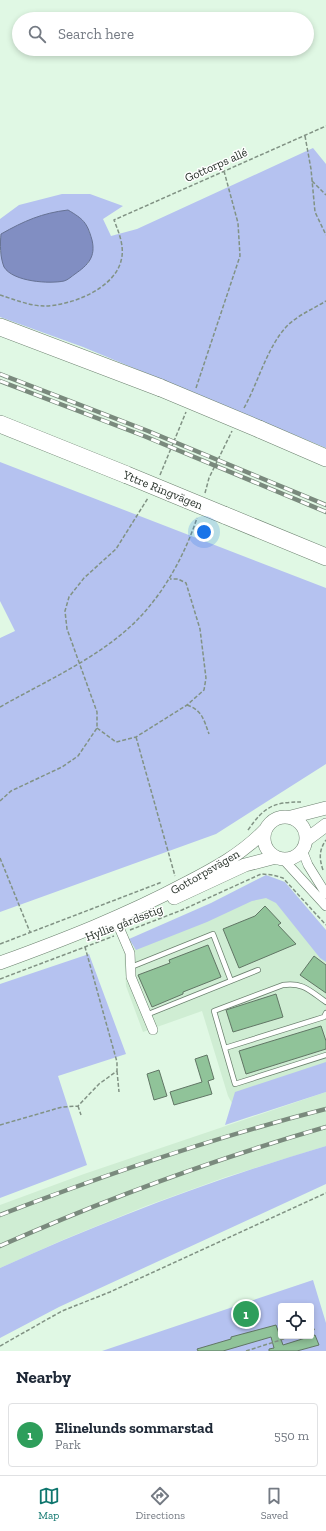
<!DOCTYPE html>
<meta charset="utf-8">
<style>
body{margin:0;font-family:"Zilla Slab",serif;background:#f2f2f3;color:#1f2937}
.controls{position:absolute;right:12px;bottom:12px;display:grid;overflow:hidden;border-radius:4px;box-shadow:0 2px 6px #0003}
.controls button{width:36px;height:36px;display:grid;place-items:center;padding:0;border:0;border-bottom:1px solid #e0e1e3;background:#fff;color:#1f2937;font:20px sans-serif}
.you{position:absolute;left:204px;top:532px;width:14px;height:14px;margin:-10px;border:3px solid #fff;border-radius:50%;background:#1a73e8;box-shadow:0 0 0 6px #1a73e833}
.badge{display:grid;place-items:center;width:26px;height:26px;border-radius:50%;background:#0f766e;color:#fff;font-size:13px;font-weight:700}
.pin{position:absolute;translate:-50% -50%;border:2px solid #fff;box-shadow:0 1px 4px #0006}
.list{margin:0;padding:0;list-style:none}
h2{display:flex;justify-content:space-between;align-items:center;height:52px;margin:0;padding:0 16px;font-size:17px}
h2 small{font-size:13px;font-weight:400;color:#747a83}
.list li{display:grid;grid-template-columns:26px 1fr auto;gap:12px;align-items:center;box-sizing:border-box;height:64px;margin:0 8px 8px;padding:0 8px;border:1px solid #e0e1e3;border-radius:4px}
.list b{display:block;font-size:15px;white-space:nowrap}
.list p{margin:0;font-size:13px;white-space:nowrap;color:#747a83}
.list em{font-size:13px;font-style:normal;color:#747a83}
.icon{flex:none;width:22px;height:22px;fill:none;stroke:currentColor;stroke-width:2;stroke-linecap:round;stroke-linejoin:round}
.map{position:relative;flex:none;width:326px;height:1351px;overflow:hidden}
.search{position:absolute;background:#fff;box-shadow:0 2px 6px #0003;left:12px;right:12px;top:12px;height:44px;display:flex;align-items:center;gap:10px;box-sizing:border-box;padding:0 14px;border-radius:22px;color:#747a83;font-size:15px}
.sheet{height:124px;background:#fff}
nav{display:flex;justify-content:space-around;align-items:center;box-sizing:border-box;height:56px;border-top:1px solid #e0e1e3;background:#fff;font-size:11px;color:#747a83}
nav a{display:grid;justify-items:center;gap:2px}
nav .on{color:#0f766e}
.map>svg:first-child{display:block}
.built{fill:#cfedd3}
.green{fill:#b5c2f0;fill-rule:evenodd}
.water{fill:#818ec2;stroke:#667294}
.building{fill:#90c399;stroke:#617665}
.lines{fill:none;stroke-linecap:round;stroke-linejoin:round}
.lane-casing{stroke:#6c816f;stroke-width:6}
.street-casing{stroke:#6c816f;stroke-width:10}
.secondary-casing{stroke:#6c816f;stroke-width:14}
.highway-casing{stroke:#6c816f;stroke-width:18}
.path{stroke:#819284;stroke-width:1.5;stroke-dasharray:4 2;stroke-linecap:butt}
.lane{stroke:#fff;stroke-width:4.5}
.street{stroke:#fff;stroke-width:9}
.secondary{stroke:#fff;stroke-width:13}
.highway{stroke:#fff;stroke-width:17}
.rail-casing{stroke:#7a8a7d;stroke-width:4.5}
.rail{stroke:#fff;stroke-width:3;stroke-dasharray:9;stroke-linecap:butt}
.highway-bridge-casing{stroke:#6c816f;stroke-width:18;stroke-linecap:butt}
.highway-bridge{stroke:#fff;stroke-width:17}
.labels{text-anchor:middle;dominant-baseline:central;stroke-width:3;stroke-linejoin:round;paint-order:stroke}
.street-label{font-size:12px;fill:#273129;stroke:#fff}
</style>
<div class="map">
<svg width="326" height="1351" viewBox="0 0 326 1351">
<rect width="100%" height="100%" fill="#e0f8e4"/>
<path class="built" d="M266,893L284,902L326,951V1080L234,1107L228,1096L202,1011L143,1032L126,986L124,951L246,897Z
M326,1092V1146L226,1177L146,1206L65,1239L0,1268V1205L84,1174Z"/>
<path class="green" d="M313,148L326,164V448L83,347L0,317V251L5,267L88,264L93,248L89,230L1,234L0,243V219L19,205L62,194H90L123,206L103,219L111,236L137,229Z
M0,462L326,588V764L216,834L0,912V638L15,631L0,601Z
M266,875L285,882L326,930V962L320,958L276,903L266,898L252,901L207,922L136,950L129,939L211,903Z
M89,954L126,1054L58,1076L87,1165L0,1198V984Z
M326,1062V1092L225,1125L235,1092Z
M326,1146V1184L59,1307L0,1338V1268C106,1220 214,1179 326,1146Z
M313,1280L326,1323V1351H102ZM281,1306H311V1336H281Z"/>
<path class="water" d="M68,210C83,219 87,222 92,240C96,257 88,265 75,274C72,276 68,280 64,281C50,284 13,282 4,267C0,257 0,244 1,234C24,221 42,213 68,210Z"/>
<path class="building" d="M265,906L281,923L278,925L296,944L239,968L223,929L255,916Z
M208,945L221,977L183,992V994L152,1007L138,975L170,963L169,960Z
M314,956L326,965V993L300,975Z
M276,994L283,1017L233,1032L226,1010Z
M321,1026L326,1041V1049L246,1074L239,1051Z
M207,1055L214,1079L208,1081L212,1094L174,1105L170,1092L202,1082L195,1059Z
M159,1070L167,1096L154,1100L147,1074Z
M276,1325L283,1345L315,1335L319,1345L297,1351H269V1349L274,1348L271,1337L223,1351H198L197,1349L231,1339V1337Z"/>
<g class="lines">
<defs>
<path id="lane" d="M131,967L213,934L231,981
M326,1002C310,991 303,982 283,985L214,1011L235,1084L326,1055
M146,1015L258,970
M225,1048L324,1017L326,1013"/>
<path id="street" d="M302,850L308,865L326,894
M283,859L326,906
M115,918L130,953L131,977L153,1030"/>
<path id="secondary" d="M264 838a21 21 0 1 1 42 0a21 21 0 1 1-42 0Z
M291,817L326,808
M306,840L326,825
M174,898L245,865L276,857
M0,963C63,940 125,916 185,884C214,869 242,854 265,830"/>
<path id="highway" d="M0,327L161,388
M0,424L127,475
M259,429L326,458
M224,515L326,557"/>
</defs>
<use href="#lane" class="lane-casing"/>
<use href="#street" class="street-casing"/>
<use href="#secondary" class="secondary-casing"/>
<use href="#highway" class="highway-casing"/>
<path class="path" d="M305,136L311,169L315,212L326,235
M312,181L326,195
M0,295C13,299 30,306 44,306C70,306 114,289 121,261C125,247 119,233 114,220L326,126
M196,388L240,256L238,223L224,171
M244,408C258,383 267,347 287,326C298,315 313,309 326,301
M160,475L186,412
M205,493L209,478L232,431
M187,705C202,710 204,720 209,734
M0,707C44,682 94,660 131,626C162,597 184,557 197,518
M97,728L116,742L136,737L187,705L204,690L206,678L200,629L186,583L178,579H170
M136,737L175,876
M0,801L11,791L62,767L78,756L97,728V712L67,629L65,611L69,597L84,578L116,549L148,498
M248,830C264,807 273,802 301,802
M0,858L30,932
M323,870C319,858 319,850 326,840
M130,930L182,910L261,874L273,875L283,878L326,925
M0,944L162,882
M0,979L114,936
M117,1071L119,1092
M78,1106L81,1115
M0,1125L62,1107L78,1106L99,1084L117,1071V1062L85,947
M311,1330L316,1329
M0,1346L62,1311L110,1292L326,1193
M246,1351L293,1336"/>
<use href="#lane" class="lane"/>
<use href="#street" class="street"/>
<use href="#secondary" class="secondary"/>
<use href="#highway" class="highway"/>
<defs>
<path id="rail" d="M0,374L148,431L326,505
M0,381L144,436L326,512
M0,1215C107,1174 215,1137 326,1109
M0,1246C105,1199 215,1159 326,1127"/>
</defs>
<use href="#rail" class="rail-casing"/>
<use href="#rail" class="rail"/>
<defs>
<path id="highway-bridge" d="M161,388L259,429
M127,475L224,515"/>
</defs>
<use href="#highway-bridge" class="highway-bridge-casing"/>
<use href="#highway-bridge" class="highway-bridge"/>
</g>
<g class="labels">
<g class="street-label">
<text transform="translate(216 165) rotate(-24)">Gottorps allé</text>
<text transform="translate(163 490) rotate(22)">Yttre Ringvägen</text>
<text transform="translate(205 872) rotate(-30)">Gottorpsvägen</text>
<text transform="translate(124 923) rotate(-21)">Hyllie gårdsstig</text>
</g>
</g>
</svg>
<div class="controls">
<button><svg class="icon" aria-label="locate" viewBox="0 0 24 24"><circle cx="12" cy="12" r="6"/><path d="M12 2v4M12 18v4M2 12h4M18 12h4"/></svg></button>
</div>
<div class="you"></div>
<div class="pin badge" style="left:246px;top:1314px;background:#2e9e5b">1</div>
<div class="search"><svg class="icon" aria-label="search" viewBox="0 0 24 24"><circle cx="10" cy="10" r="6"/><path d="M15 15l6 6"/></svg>Search here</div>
</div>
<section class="sheet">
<h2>Nearby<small></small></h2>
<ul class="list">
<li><span class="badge" style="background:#2e9e5b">1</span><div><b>Elinelunds sommarstad</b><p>Park</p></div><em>550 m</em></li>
</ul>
</section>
<nav>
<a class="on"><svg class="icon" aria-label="map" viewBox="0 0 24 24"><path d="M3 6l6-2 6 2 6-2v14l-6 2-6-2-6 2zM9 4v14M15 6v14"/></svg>Map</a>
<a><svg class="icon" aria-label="directions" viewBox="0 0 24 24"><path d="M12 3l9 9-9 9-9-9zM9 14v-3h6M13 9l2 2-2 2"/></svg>Directions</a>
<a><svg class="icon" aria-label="saved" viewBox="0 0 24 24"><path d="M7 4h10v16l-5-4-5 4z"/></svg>Saved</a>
</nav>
